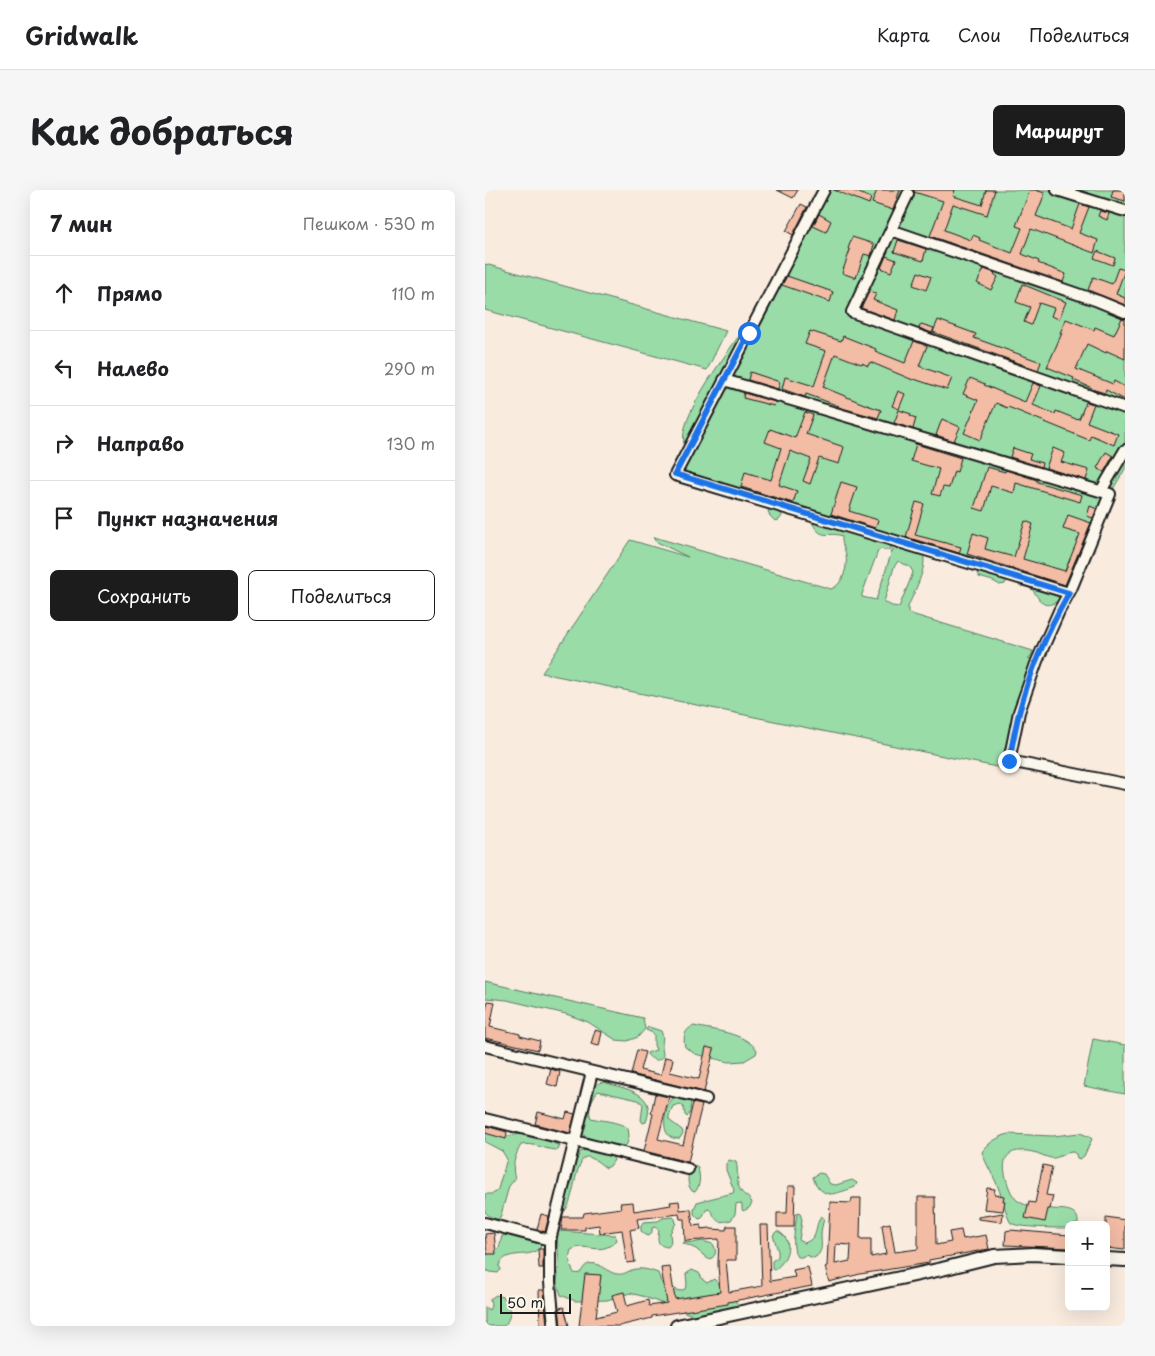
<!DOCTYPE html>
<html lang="ru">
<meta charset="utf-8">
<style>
body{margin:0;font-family:"Playpen Sans",sans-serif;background:#f6f6f6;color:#202124}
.controls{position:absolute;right:15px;bottom:15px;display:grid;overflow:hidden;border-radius:8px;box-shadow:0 5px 20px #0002}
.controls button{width:45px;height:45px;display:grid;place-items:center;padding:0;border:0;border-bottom:1px solid #e0e0e0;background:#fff;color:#202124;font:25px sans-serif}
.scale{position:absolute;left:15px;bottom:12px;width:71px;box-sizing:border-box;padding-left:5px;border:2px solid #1c1c1c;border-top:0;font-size:14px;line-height:18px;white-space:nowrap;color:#1c1c1c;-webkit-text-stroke:4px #fbf7ec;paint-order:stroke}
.stop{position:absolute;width:15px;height:15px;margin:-11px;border:4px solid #1a73e8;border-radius:50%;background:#fff}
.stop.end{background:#1a73e8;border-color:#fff;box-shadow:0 1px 5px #0008}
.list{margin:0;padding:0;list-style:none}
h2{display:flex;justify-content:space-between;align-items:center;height:65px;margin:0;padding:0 20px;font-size:21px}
h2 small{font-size:16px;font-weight:400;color:#757577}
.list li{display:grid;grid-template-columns:32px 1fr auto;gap:15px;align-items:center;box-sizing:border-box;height:75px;padding:0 20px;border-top:1px solid #e0e0e0}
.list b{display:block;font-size:19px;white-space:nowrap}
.list em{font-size:16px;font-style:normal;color:#757577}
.actions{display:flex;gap:10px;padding:15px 20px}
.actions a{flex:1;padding:11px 0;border:1px solid #1c1c1c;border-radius:8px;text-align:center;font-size:18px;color:#1c1c1c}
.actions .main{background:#1c1c1c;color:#fff}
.icon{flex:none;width:28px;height:28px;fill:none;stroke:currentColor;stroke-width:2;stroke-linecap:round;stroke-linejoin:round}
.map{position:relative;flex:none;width:640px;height:1136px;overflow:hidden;border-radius:8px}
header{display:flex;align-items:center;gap:30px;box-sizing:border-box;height:70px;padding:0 25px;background:#fff;border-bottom:1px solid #e0e0e0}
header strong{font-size:24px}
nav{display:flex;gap:28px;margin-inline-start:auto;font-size:18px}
.intro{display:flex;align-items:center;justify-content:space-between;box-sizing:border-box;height:120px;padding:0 30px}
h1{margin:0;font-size:35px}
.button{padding:12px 22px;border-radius:8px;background:#1c1c1c;color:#fff;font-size:18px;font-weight:700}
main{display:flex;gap:30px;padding:0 30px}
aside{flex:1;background:#fff;border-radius:8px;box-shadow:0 5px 20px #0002}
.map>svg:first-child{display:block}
.green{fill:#99dca8;stroke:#5a7c62;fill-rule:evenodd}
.building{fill:#f2bca5;stroke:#1c1c1c;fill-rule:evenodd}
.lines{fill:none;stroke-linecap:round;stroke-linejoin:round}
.minor-casing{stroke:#1c1c1c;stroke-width:14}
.major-casing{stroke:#1c1c1c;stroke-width:16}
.minor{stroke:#fbf7ec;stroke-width:10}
.major{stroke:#fbf7ec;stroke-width:12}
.route{stroke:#1a73e8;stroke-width:6}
</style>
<header>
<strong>Gridwalk</strong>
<nav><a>Карта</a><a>Слои</a><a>Поделиться</a></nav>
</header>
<div class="intro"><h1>Как добраться</h1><a class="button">Маршрут</a></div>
<main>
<aside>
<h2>7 мин<small>Пешком · 530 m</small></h2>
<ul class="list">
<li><svg class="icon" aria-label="ahead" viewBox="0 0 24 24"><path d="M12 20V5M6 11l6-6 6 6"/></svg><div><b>Прямо</b></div><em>110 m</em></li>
<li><svg class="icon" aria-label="left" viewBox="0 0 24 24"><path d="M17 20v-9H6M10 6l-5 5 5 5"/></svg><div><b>Налево</b></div><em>290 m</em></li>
<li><svg class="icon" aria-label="right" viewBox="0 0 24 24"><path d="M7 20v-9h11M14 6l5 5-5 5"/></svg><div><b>Направо</b></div><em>130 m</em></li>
<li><svg class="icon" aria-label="arrive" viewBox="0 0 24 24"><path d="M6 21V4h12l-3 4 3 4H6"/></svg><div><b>Пункт назначения</b></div></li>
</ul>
<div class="actions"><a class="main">Сохранить</a><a>Поделиться</a></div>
</aside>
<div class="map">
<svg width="640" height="1136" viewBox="0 0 640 1136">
<rect width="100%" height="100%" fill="#f9ebde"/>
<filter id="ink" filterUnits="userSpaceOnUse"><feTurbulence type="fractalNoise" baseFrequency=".02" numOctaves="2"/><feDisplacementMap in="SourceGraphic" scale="10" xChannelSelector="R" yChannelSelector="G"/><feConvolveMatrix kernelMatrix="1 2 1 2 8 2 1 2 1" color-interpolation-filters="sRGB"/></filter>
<g filter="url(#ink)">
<path class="green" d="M339,0H640V279L625,304L586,399C582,401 579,403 576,407C573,410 575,410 571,412C555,421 554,405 546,399C539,393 530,390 521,387L522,390L520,394L515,395L508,391L494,387L492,383L494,379L412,354C406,358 403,362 396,359L393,361L377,404V407L391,410L407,361L412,356L438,364C443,377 428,404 423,417V423L548,461L546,466L543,468L552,471L534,522L530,564L526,580L57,483L145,350L203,367L174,353L170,351L169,347L346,399C358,395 363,377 361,365C360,359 356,353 357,346C344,341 337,351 328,334L329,329L190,285L202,255L199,253C193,229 237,170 251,150L257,142L263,138ZM413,371L425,377L428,382L426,388L414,417L407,416L399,412L409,377Z
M0,74L241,141L222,180L0,120Z
M285,318H293L296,322L297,326L294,330L290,331L285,326L283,321Z
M0,792L158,828L160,839L153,847L142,851L131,850L103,832L81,824L22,810L0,808Z
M209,836C230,841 258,842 272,860L271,864L259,871L244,872L210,864L200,857C198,848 199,839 209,836Z
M164,837L176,841C179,848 177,850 177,857C177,858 178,864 178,865C175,874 165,869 162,864V863L171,860L169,855V845L168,843L161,840L162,838Z
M608,849L640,855V904L599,896Z
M119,892C139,899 173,902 161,932L158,933L156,930L158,914L153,910L113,901C107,908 102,920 106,928C118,931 132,931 143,938L144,946L142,954L140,956C127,954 107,952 96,943L107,900C110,894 113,893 119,892Z
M189,907L196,908L206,912L205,922L202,927L200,925L198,916L195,914L188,916L184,926V930L197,940L198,943L195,948C173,953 178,917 189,907Z
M0,943L25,946L35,944L64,951L75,956L73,960C59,960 49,952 36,955C30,965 26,977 30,989L24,996L16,1025L14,1029C9,1030 4,1026 0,1022V1004H8L13,999L15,992L22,969L17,961L0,952Z
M595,943L605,947L607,949L599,966L595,969L592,968L591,964L588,962C580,962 573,969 566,968C560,967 554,963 548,962C529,958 516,963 520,984C522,993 526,1006 533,1011C541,1017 557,1018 567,1019C578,1020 594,1018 593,1034L584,1035V1038C573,1038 533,1038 526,1033C523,1030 520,1017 518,1012C516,1004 513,997 510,990C505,980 500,972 497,962C504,952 512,948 523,944L568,946Z
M100,960L127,966L129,970L125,976L121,978L112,971L104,967H100C89,977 90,1007 80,1021H77L76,1015L93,966L95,962Z
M244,970L251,972C254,981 250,992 256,1001C259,1006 265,1007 267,1013L264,1018L258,1021L257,1019V1014L254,1013L251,1014L250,1024L246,1030C228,1035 233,1028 224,1019L221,1020L217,1028L214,1029L209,1024V1019L212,1012L248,1003L249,1000L241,980V974Z
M209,976L213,978C215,986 216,995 210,1002L207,1001C201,993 203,987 205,978Z
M334,983L339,984L345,994L351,995L367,990L372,993L370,997C365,999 351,1004 345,1004C336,1003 330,995 328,987Z
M314,1022L315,1023L317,1030L314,1050L319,1053C334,1048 329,1037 336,1026L339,1028C338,1033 336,1039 336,1045C336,1054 339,1062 329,1068L320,1065L317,1067H312C305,1055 311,1037 312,1023Z
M188,1027L190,1029L191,1033L185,1043L186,1053L183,1057C172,1056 172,1050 174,1040L170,1037L167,1038V1042L164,1046L161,1045L156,1041V1036L158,1032L173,1031L178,1028Z
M74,1041L130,1045L132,1050C115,1068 101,1051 86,1060C83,1069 85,1075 89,1083C98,1086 96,1076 104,1074C115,1071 122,1083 132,1084C139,1085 141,1082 147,1080C155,1077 165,1080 173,1083L176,1092L194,1101L200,1099L202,1094L201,1084L207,1080L214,1083L218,1090L222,1093L229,1089L254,1115H262L377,1089L509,1062L514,1068L213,1127L157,1106L145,1103L122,1110L90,1111L76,1105L72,1093L74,1072L72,1044Z
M292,1041C311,1049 302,1072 289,1080L287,1079V1071L293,1067V1061L288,1045Z
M25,1045L55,1054L56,1057C53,1059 50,1062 46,1063C34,1066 19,1062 14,1076L16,1079L13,1083L5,1082L0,1080V1066L14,1058L17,1046Z
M217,1051L228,1054C231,1059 232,1064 227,1068L223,1069L211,1059L198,1053L199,1052L208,1053Z
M11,1105C14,1106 17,1106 19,1108C28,1115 26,1129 19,1136H2L0,1133V1117L4,1120L6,1116L5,1109Z"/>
<path class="building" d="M292,0H313L308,8Z
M349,0H367L386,8L384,14Z
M392,0H415L408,20L387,13Z
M429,0H470L468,6L497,15L501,0H510L502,25L468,14L459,40L486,50L488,45L495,48L494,50L527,63L537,38L531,36L545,0H550L560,3L551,26L586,39L595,14L604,17L594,43L613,50L609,63L546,39L537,64L554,71L553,73L581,84L578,92L445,46L458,11L429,2Z
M628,0H640V11L626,7Z
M316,14L322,17L308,45L301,41Z
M615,21L624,23L622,30L613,26Z
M334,24L346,31L341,42L328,36Z
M367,47L389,54L386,66L379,64L371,88L357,83L365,60L363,59Z
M413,50L441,59L438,71L409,62Z
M612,61L630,68L628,75L609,68Z
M401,66L411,70L406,82L396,78Z
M633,78L640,80L631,104L640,108V115L603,100L608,87L627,94Z
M499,79L510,83L509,84L513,87L506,100L492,93Z
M433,82L446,87L441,100L428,95Z
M302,86L348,102L345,112L297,95Z
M537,94L581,112L574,129L566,126L569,118L554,113L546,135L539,132L545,117L531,112Z
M384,102L391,104L388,110L413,120L410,130L376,118Z
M637,128L640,129V169L622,161L621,163L602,154L591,179L628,194L629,191L640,197V210L621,200L620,203L606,199L607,198L588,190L589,188L562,177L577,143H575L581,129L609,140L610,137L629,145Z
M453,130L491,144L489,148L556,172L553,180L448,142Z
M436,134L449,138L447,143L434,138Z
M325,141L356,151L358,146L391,159L390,161L420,173L429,151L442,156L434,176L467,188L462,200L429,189L428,190L385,172L383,176L377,173L376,174L350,164L338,197L379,214L396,220L393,228L353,217L354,216L321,204L320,207L297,199L300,187L329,196L341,161L320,154Z
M265,182L295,192L293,199L263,190Z
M485,188L500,194L499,195L540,212L548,193L556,196L548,215L570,224L571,221L591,229L592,228L594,229L601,212L609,214L602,232L633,244L629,255L606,245L604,250L523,217L522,218L511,213L495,250L479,243L493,210L478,204Z
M413,201L420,204L414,219L407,216Z
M259,203L290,212L289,216L258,208Z
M414,220L426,224L425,226L431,228L428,239L409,233Z
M320,222L328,225L321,244L359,257L354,274L334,268L325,294L318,291L326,269L305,261L294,295L312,301L308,313L256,297L260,282L286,290L296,258L280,252L285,239L310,248Z
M457,229L475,237L469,251L451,245Z
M431,254L476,268L472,282L469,281L464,298L458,297L455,306L447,304L454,279L426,271Z
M528,258L546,264L544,269L557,273L556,277L525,267Z
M568,258L580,263L576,272L604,280L601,290L561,278Z
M621,262L628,266L619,282L612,278Z
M502,277L520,282L521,280L552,290V292L597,305L595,312L531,293L529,303L506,296L499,321L489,318Z
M356,292L372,297L364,321L393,330L390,338L346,324Z
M431,312L439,314L430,345L476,357L474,363L421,347Z
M605,316L612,319L608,328L602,326Z
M583,325L606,333L580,395L482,364L488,343L503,348L500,359L529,367L540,331L548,334L538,369L580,381L595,344L578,339Z
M3,811L10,812L5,837L35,844V846L55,851L53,860L0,848V823Z
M110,840L117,842L114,856L106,854Z
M221,857L229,859L219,902L146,884L152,860L160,862L155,880L176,885L180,867L188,869L185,882L214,889Z
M66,879L75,882L72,897L62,894Z
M170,904L184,907L173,949L198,955L208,913L217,915L203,972L159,961L168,924L166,923Z
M53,922L80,929L82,922L90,924L85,943L50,934Z
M1,936L22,942L21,949L0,943Z
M558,975L567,977L561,1005L568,1006L565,1019H563L560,1032L540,1028L544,1012L550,1013Z
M303,996H310L309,1037H292V1023H302Z
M502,998L510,999L509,1004L519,1006L518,1011H520L518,1021L499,1019Z
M433,1007H450L451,1055L466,1052L464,1042L476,1040L478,1049L501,1045L504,1059L444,1070V1073L375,1084L344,1092L340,1077L342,1076L345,1012L366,1013L367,1008H376L375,1049H386V1067L401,1064L397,1035L405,1033L410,1062L433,1059ZM351,1054L366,1055L365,1071L350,1074Z
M194,1011L195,1020L206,1019L208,1036L216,1035V1039L225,1038L226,1039L241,1040L242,1036H251V1070H241L244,1102L277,1096L275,1035H283L285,1091L310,1087L308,1080L323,1077L327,1096L243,1112V1114L167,1126V1128L134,1136H94L100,1084L116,1085L111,1127L132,1122L127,1105L139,1102L142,1116L163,1110L164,1116L182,1113L176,1078L185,1077L190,1109L235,1102L233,1074L234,1049L200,1051L199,1029H195L194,1024L152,1029L154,1038L145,1040L150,1072L142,1073L137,1040L115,1043L114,1035L100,1037V1040H76L78,1027H98L99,1023L136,1018L135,1013L148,1012L149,1021L186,1015L185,1012Z
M518,1023L517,1032L493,1029V1027Z
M56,1024L64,1026L60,1042L52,1039Z
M621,1027L640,1030V1060L621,1058Z
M525,1040L584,1045V1058L520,1055L521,1041Z
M9,1043L11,1064H2L0,1044Z
M53,1059H58V1078H54Z
M54,1100H59L62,1136H55Z
M79,1117L84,1136H76L74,1118Z"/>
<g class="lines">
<defs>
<path id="minor" d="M339,0L190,285L584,403
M572,0L640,21
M423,4L367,122L640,218
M406,40L613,111L640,122
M239,190L625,304L586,399L574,421L552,471L534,522L524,571L640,594
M616,301L640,260
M0,856L221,909
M0,929L203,979
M0,1033L65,1050
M69,1136L65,1092V1050L107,882"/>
<path id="major" d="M621,1069L640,1070
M192,1136L457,1079L509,1066L548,1064L584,1066"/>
</defs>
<use href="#minor" class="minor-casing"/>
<use href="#major" class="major-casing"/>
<use href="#minor" class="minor"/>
<use href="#major" class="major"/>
</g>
</g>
<g class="lines" filter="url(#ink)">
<path class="route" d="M264,143L190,284L584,403C563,440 545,481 534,523C530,539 527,556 524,571"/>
</g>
</svg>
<div class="controls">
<button>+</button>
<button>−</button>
</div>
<div class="scale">50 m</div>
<div class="stop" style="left:264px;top:143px"></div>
<div class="stop end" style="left:524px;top:571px"></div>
</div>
</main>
